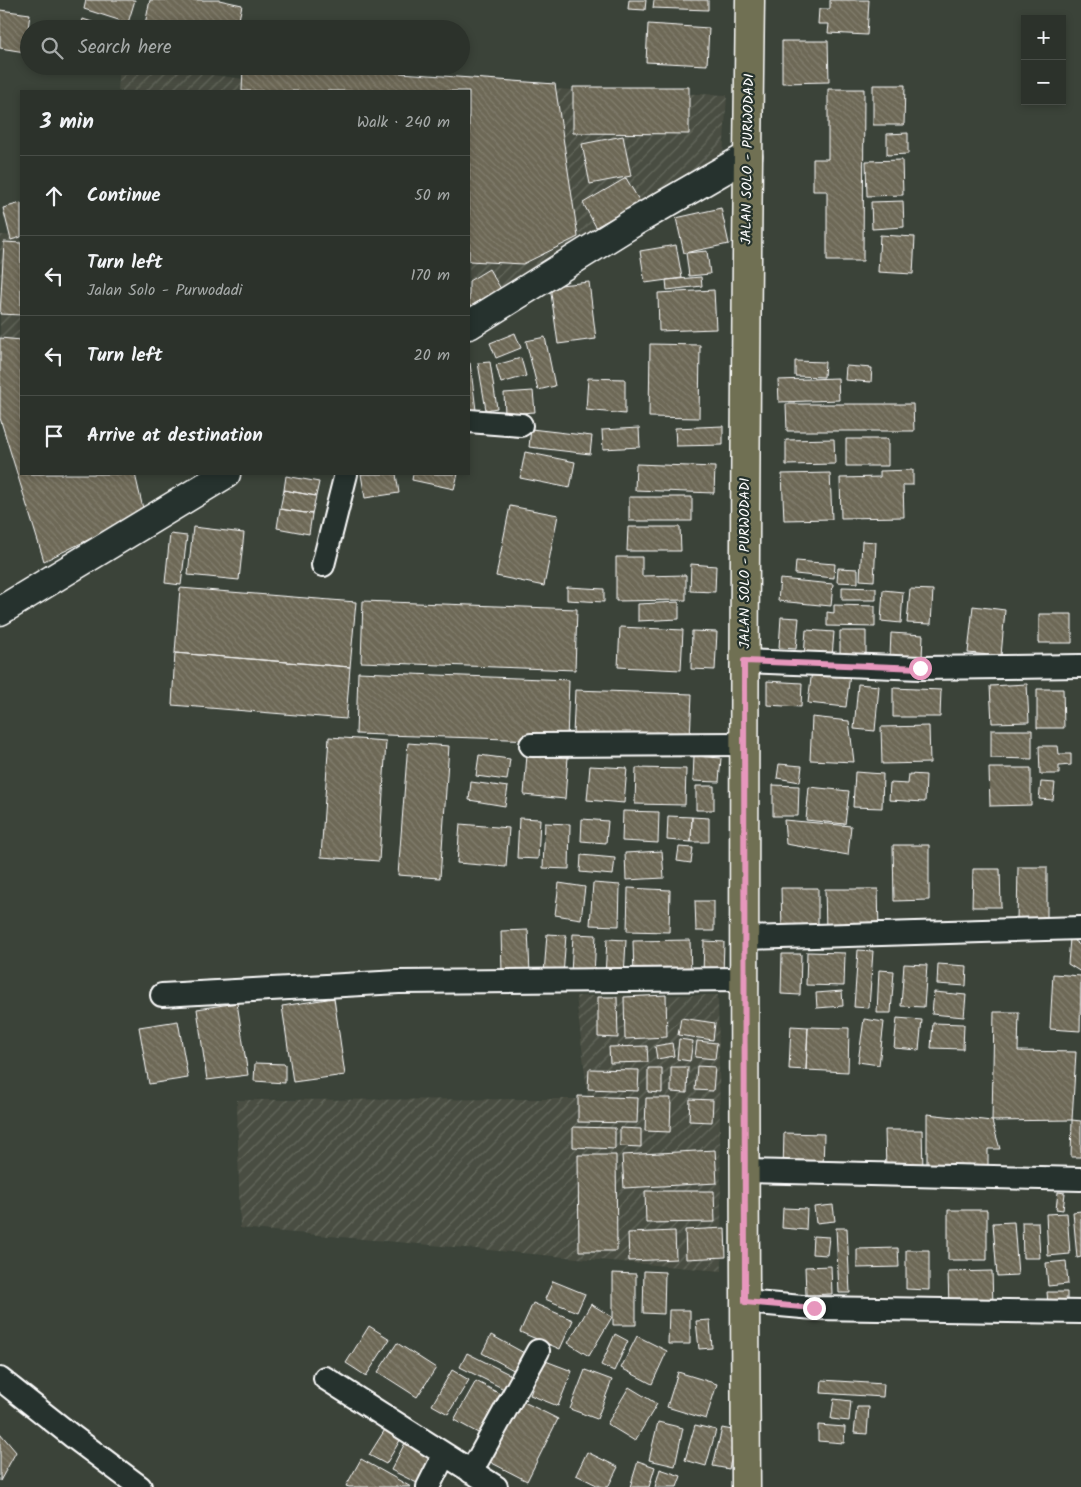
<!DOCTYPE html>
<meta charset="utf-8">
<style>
body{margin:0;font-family:Kalam,sans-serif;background:#343a33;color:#f1f3f6}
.controls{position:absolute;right:15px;top:15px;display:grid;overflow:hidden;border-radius:0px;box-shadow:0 2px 8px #0003}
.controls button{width:45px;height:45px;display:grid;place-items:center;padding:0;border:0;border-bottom:1px solid #484d47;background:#2c322b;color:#f1f3f6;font:25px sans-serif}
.stop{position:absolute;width:15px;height:15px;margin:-11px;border:4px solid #e797bd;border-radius:50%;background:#fff}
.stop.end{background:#e797bd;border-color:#fff;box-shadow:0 1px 5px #0008}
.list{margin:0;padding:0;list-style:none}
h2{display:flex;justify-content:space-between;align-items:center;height:65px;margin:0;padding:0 20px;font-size:21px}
h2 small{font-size:16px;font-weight:400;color:#a6aaa9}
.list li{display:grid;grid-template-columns:32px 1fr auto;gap:15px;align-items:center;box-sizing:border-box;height:80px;padding:0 20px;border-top:1px solid #484d47}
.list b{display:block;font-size:19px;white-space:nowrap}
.list p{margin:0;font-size:16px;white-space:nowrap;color:#a6aaa9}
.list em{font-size:16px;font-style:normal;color:#a6aaa9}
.icon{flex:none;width:28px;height:28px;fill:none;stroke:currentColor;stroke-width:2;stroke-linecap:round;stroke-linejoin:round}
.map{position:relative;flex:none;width:1081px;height:1487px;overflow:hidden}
.search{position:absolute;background:#2c322b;box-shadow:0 2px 8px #0003;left:20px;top:20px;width:450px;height:55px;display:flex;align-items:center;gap:12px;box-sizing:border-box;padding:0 18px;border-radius:28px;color:#a6aaa9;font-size:19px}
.panel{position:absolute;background:#2c322b;box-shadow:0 2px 8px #0003;left:20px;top:90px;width:450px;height:385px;border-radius:0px}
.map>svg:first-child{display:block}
.industrial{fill:url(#industrial-furrows)}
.building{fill:url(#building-back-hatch);stroke:#fff}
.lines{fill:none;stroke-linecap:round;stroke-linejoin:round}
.street-casing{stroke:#fff;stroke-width:26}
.secondary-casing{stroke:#fff;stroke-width:31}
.primary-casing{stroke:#fff;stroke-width:31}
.street{stroke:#26332d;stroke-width:22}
.secondary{stroke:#26332d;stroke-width:28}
.primary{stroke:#706f52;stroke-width:28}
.route{stroke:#e797bd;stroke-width:6}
.labels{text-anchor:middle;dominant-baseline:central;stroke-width:4.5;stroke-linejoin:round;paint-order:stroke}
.street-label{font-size:14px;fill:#fff;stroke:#26332d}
</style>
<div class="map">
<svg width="1081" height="1487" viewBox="0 0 1081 1487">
<defs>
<pattern id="industrial-furrows" width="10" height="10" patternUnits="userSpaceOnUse" patternTransform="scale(1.25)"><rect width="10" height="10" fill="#4a4e42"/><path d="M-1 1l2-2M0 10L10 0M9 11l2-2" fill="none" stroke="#65695e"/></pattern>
<pattern id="building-back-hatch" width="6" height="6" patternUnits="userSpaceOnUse" patternTransform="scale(1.25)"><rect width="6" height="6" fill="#6d6856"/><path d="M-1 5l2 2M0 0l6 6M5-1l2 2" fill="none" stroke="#837f6f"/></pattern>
</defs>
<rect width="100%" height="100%" fill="#3b4339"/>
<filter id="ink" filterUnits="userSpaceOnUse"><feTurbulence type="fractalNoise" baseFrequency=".02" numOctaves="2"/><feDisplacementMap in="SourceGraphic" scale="10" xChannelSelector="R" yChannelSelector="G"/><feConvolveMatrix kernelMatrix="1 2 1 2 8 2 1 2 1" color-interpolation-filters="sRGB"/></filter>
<g filter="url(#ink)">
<path class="industrial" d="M120,66H148L243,79L727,95L722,171L469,325V91H118Z
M0,235L21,236V354L0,352Z
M718,995L722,1271L240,1228L237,1100L588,1099L576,996Z"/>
<path class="building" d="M86,0H135L128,23L84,9Z
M150,0H219L242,5L237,29H144Z
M629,0H646L645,10L628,9Z
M654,0H708V10L653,8Z
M830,0H869L867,35L828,33L829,24H818L819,9H830Z
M0,10L30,14L25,52L0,48Z
M83,19L113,29H80Z
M648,24L709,28L707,65L646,62Z
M782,41H828L829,82L782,83Z
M243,66H303L555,84L578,237L523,264L469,261V91H242Z
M873,85H905L904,125H873Z
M573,87H689V134L573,133Z
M828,89H864L863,261H827V191H813V159H828Z
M908,133V154L887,155V134Z
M623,136L631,176L590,184L582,144Z
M902,160L903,195L867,196L866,161Z
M626,178L640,202L596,227L583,203Z
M903,201L904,227L872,229L871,202Z
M21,203V237L11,240L3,208Z
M721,208L729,244L684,253L676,218Z
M880,235L915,237L913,274L878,272Z
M4,242L21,243V315L0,314Z
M676,245L682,278L645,283L640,251Z
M707,251L710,274L689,276L686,253Z
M489,269L501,289L469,307V281Z
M701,277L702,286L667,290L666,280Z
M589,282L596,339L558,344L550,286Z
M714,290L716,329L659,331L658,293Z
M515,333L521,348L496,358L490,343Z
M545,337L555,386L538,390L526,341Z
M0,338L21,340V474H135L144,513L44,561L0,418Z
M650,344L700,345L699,418L649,417Z
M521,358L526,376L501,383L496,365Z
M795,361L825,362L824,377L795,376Z
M490,362L497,408L486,410L478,363Z
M469,363H470L476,410L469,411Z
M846,366L872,368L871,382L845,380Z
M588,378L625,379V414L586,410Z
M838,378L839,400L779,402L778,380Z
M533,391L535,412L505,414L504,393Z
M786,404H913L914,431H787Z
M723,426V445L676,446L675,428Z
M639,428L640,447L603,449L602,430Z
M531,429L592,436L590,454L529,447Z
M834,439L835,464L786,465V440Z
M846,439H888V466H846Z
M525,452L575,462L570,488L520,478Z
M636,464L715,467L714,493L635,490Z
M913,470V485H903L904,517L841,518L840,478L880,477V471Z
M830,473L832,519L784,520L782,474Z
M361,474H396L399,493L365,498Z
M413,474H458L454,489L412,480Z
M286,476L319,482L316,496L284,490Z
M284,490L316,496L312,514L280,509Z
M629,497H692V521H629Z
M510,506L558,515L544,586L496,576Z
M280,509L312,514L309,534L277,528Z
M193,527L244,533L239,580L188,575Z
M628,527H680L681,551H627Z
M170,534L187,536L181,585L165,583Z
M862,541L876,542L874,581L860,580Z
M616,557H642V576L686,575V600L616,601Z
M796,561L835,564L834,578L795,574Z
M691,564L716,566L715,592L690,591Z
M838,568L858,569V583L837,582Z
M780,579L833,584L831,606L778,601Z
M567,587L604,589V602L567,600Z
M842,587L876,588V600H842Z
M180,588L356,602L350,667L175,653Z
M910,589L933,590L931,624L907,623Z
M883,590L903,592L901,623L881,621Z
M363,601L577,609L575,670L361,662Z
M679,602V619L638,621V604Z
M834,605L875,606V627L827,626V612L834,613Z
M973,606L1005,610L1001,656L968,653Z
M1039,614H1072V643H1039Z
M781,617L799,618L796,649L779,648Z
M620,627L683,630L681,670L618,667Z
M806,630L834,632L832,657L804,656Z
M692,631L717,632L715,670L691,669Z
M840,631H866V656L840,655Z
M891,633L923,635L922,658L890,656Z
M175,653L350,667L346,719L172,705Z
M812,670L850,674L846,707L808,703Z
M358,672L569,680L567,741L356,734Z
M767,681L802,683L801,707L767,705Z
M858,684L879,686L875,731L854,729Z
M1027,684L1029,722L992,723L990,686Z
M893,688L941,690L940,717H893Z
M1037,689H1063L1064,728H1037Z
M575,690L692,694L690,739L573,734Z
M812,717L849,721L854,762L810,760Z
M929,726L930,763L882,764L881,727Z
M991,730H1032V759L991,758Z
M329,737L386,741L379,861L321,857Z
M408,743L449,746L440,878L398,875Z
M1039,746H1058L1059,754H1071V765L1059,766V774H1040Z
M527,754L568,757L565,799L524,795Z
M479,755L510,759L507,780L476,776Z
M694,756L721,758L719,782L693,781Z
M779,764L802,766L800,782L777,778Z
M590,766L627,768L624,803L587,800Z
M636,768L686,769L685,805L635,804Z
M989,768H1031V805L990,806Z
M855,772L883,774L882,808L853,807Z
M909,774L926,775L925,802L889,800L890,783L908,784Z
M471,782L508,787L505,806L469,800Z
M1041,782L1055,783L1053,800L1039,799Z
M773,785L799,786L798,816H773Z
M696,786H714V810H696Z
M809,787L849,791L845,824L806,820Z
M623,811L659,812L658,843L622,841Z
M668,816L692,817L691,842L667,840Z
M692,817L709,818V842H691Z
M519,818L540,819L538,859L517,858Z
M582,819L608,821L606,843L581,841Z
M784,820L851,826L848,855L786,844Z
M545,823L570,824L569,869L543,868Z
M460,824L509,828L506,867L457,863Z
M893,845H929V900L894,901Z
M679,847L693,848L691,863L677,861Z
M662,851L664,878L626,880L625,853Z
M581,855L615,858L613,875L580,872Z
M1018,867H1047V921L1017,920Z
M973,869H1000L1001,907H972Z
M559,883L585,887L581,919L555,915Z
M593,883L620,885L619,926L590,925Z
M628,888L670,890L669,932L627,931Z
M781,888H818V932H782Z
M825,889H878L879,930H826Z
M695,901H714V931H696Z
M528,930L530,973H502L501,931Z
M547,934L566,935L563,976L544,974Z
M573,934L596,935L594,976L571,975Z
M1070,938L1081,946V972L1068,964Z
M607,939L626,940L624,978L605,977Z
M690,940L691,976L634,977L633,941Z
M704,941L724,942L723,975L703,974Z
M858,950L873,951L869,1008L854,1007Z
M807,952L845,953L844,986L806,985Z
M782,954H801L800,995L781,994Z
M904,964L927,965L924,1007L901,1006Z
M938,964L967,966L966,986L937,984Z
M879,970L894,971L891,1013H877Z
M1053,974L1081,976L1080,1031L1050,1029Z
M842,991L843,1006L817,1008L816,993Z
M934,992L966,995L964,1017L932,1014Z
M666,995L667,1037L625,1039L624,997Z
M598,997H617L618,1038L598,1037Z
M334,998L345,1075L293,1082L282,1006Z
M237,1003L248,1075L207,1080L197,1009Z
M994,1012H1019L1018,1051L1076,1052L1072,1120L992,1121Z
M681,1018L715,1023L713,1040L678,1035Z
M897,1018L922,1020L919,1050L894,1048Z
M864,1019L884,1022L879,1065L858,1062Z
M178,1021L188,1078L149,1084L139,1027Z
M933,1023L964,1024L963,1049L931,1048Z
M791,1026L808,1027L806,1070L789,1069Z
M808,1027L849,1028L848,1072L806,1070Z
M679,1039L693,1041L690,1061L677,1059Z
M697,1041L717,1043L715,1059L695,1057Z
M672,1043L674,1056L657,1059L655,1046Z
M647,1046L648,1062L610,1063L609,1047Z
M255,1063L285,1064V1083L254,1081Z
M697,1066L715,1067L713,1091L695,1090Z
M671,1067H688L687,1093L671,1092Z
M648,1068H662V1093L648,1092Z
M589,1069L639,1070L638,1091L588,1089Z
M578,1096L638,1098L637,1123L578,1122Z
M646,1098H671L670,1132L645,1131Z
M690,1099L713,1100L712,1122L689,1121Z
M927,1114L992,1121L1000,1149H988V1173H927Z
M1072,1120L1081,1121V1157H1071Z
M573,1127L615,1128V1149L573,1147Z
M620,1128L641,1129V1147L620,1146Z
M885,1130H922L923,1171H886Z
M784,1133L824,1134L823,1171L783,1170Z
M715,1150L717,1183L624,1188L622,1155Z
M578,1155H616L617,1251H579Z
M645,1191H714L715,1222L646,1223Z
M1058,1192L1065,1193L1063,1210L1056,1209Z
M833,1205L835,1221L816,1223L814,1207Z
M783,1208L807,1209L806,1230L782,1228Z
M948,1210H987V1260H948Z
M1081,1211V1257L1077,1258L1073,1212Z
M1067,1213L1070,1254L1048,1256L1046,1214Z
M1014,1222L1018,1275L997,1276L993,1223Z
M1022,1222H1038L1040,1258H1023Z
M725,1228L726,1257L686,1259L685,1230Z
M836,1228H847L850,1293H839Z
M675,1231L676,1259L629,1261L628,1233Z
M813,1236L829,1237L827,1255L812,1254Z
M898,1248L899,1267L857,1268V1249Z
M906,1250H929V1290L906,1289Z
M1066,1261L1068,1284L1048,1286L1046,1263Z
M831,1266L832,1294L806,1295L805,1267Z
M644,1271L665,1272L664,1314L643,1313Z
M992,1271L993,1307L949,1308L948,1272Z
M613,1273L636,1274V1325H613Z
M553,1281L585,1294L577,1312L545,1299Z
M1047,1292H1067V1305H1048Z
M533,1303L573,1320L560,1349L520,1332Z
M591,1304L612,1317L589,1356L568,1343Z
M669,1310H690V1344H668Z
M710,1320L712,1348L699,1349L696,1321Z
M369,1326L390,1339L366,1376L346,1363Z
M615,1334L628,1341L614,1371L601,1365Z
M491,1335L528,1355L519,1373L482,1353Z
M637,1336L667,1351L652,1384L621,1368Z
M397,1343L436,1368L417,1397L378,1372Z
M467,1353L513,1376L506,1390L460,1367Z
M543,1360L572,1371L558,1406L530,1395Z
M452,1370L469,1380L448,1414L432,1405Z
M585,1370L612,1380L597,1419L570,1409Z
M678,1372L717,1384L706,1419L667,1407Z
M822,1380L884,1384L883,1397L821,1393Z
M476,1381L502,1395L480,1434L454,1420Z
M629,1387L657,1404L635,1441L607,1424Z
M834,1399L851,1401L849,1421L831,1419Z
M520,1400L558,1419L527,1481L488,1461Z
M857,1407H869L867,1434L854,1433Z
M658,1422L683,1428L675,1466L649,1460Z
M695,1425L716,1430L706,1466L685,1460Z
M818,1425L845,1427L844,1443L818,1441Z
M386,1428L402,1437L386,1464L369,1455Z
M722,1428L737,1431L729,1469L713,1466Z
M0,1433L16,1452L0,1481Z
M406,1441L432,1454L417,1483L391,1470Z
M587,1452L618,1467L608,1487H601L576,1475Z
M361,1459L411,1487H349L346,1486Z
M638,1461L655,1467L649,1487H630Z
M660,1469L681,1476L677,1487H655Z"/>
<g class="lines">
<defs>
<path id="street" d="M469,421L521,425
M323,565L346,474
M744,661L921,668L1081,666
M531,745L744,744
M744,938L1081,928
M162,995L399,982L745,979
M744,1171L1081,1179
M745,1302L814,1308L1081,1312
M325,1378L496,1487
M0,1379L72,1436L140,1487
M471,1472L538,1351
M428,1487L444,1455"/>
<path id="secondary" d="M469,325L634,222L748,156
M0,611L226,474"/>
<path id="primary" d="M746,1487C743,991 743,496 750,0"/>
</defs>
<use href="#street" class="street-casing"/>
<use href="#secondary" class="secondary-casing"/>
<use href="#primary" class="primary-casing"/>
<use href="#street" class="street"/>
<use href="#secondary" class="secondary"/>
<use href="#primary" class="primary"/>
</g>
</g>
<g class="lines" filter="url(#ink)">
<path class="route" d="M814,1308L745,1302L744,661L920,668"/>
</g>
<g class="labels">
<g class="street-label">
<text transform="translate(748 159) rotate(-89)">JALAN SOLO - PURWODADI</text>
<text transform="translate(745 563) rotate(-90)">JALAN SOLO - PURWODADI</text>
</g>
</g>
</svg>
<div class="controls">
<button>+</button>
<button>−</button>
</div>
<div class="stop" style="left:920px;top:668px"></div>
<div class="stop end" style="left:814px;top:1308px"></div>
<div class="search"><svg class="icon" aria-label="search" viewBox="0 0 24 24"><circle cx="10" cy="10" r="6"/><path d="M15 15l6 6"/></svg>Search here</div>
<section class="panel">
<h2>3 min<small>Walk · 240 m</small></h2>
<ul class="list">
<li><svg class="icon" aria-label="ahead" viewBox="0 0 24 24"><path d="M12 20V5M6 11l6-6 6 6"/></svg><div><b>Continue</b></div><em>50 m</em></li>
<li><svg class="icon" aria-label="left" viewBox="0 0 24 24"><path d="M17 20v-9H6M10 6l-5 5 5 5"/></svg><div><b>Turn left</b><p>Jalan Solo - Purwodadi</p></div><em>170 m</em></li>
<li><svg class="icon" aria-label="left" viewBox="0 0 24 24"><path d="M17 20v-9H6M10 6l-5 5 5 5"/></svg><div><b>Turn left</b></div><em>20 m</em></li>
<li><svg class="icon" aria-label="arrive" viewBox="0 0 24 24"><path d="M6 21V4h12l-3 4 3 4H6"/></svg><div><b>Arrive at destination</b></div></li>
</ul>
</section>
</div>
